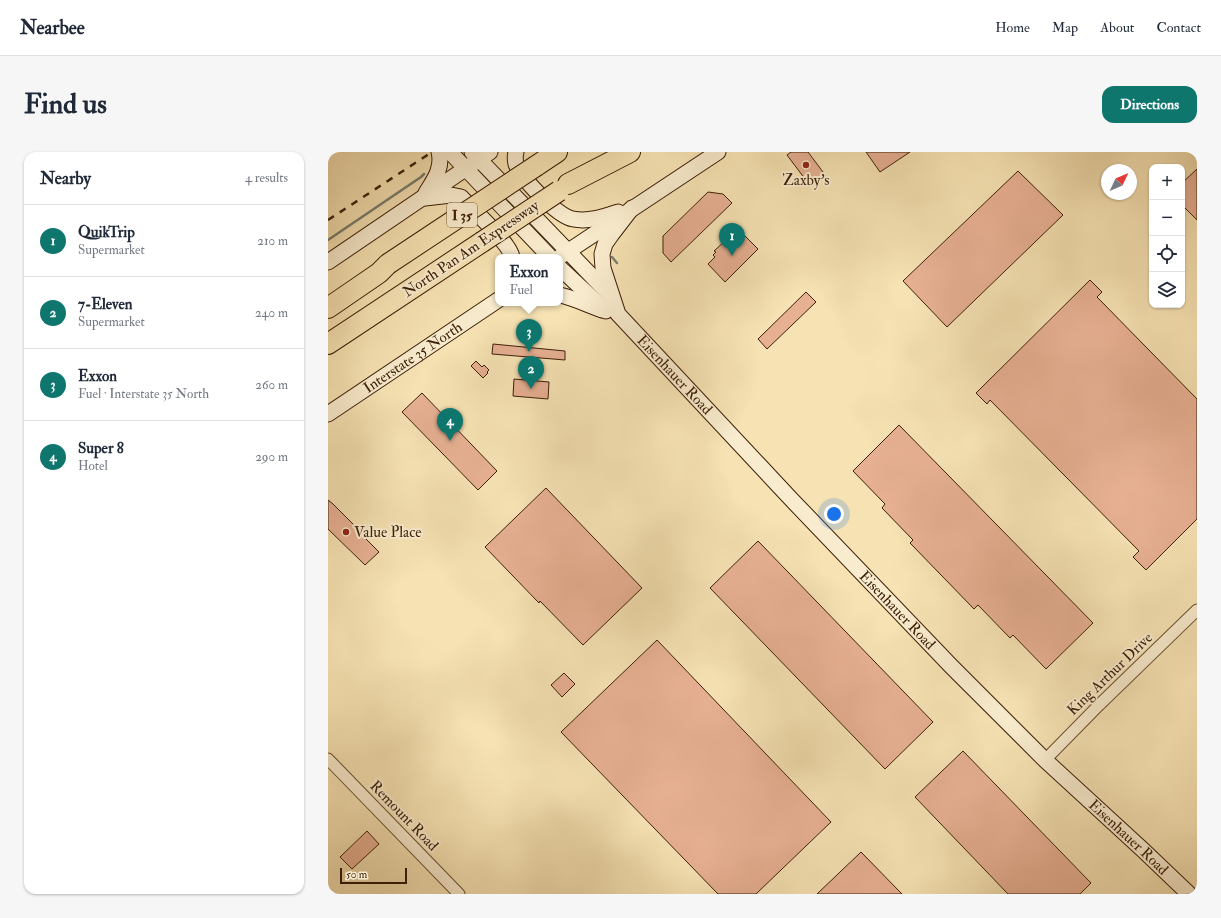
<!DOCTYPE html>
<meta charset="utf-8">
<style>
body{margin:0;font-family:"IM FELL Double Pica",serif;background:#f6f6f7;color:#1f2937}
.controls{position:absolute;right:12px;top:12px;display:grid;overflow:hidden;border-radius:8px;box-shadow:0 1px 3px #0004}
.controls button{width:36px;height:36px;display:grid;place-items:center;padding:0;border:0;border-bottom:1px solid #e0e1e3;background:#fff;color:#1f2937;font:20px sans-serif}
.compass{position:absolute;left:773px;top:12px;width:36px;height:36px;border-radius:50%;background:#fff;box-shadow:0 1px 3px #0004;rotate:46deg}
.scale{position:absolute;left:12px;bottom:10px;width:67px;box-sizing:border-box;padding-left:4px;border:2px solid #3c2008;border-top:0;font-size:11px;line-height:14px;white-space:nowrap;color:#3c2008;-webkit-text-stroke:3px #f9ecce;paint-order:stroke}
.you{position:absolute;left:506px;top:362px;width:14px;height:14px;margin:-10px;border:3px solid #fff;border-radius:50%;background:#1a73e8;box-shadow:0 0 0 6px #1a73e833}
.badge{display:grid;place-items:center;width:26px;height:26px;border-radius:50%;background:#0f766e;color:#fff;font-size:13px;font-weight:700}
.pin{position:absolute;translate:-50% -33px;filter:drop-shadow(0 1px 2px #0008)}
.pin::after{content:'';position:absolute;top:21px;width:14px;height:12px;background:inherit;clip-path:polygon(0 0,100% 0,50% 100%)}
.popup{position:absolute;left:167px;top:102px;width:68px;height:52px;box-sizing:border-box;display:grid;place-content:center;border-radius:8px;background:#fff;filter:drop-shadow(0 1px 3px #0005);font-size:13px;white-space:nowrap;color:#747a83}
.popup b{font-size:15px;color:#1f2937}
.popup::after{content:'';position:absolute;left:50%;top:100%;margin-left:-8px;border:8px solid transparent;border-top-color:#fff}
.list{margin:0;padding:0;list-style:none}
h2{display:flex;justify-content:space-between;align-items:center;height:52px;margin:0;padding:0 16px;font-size:17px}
h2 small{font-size:13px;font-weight:400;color:#747a83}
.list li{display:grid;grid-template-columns:26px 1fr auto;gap:12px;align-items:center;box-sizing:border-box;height:72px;padding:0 16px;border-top:1px solid #e0e1e3}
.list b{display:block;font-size:15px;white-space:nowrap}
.list p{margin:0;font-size:13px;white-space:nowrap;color:#747a83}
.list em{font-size:13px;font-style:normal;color:#747a83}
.icon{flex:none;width:22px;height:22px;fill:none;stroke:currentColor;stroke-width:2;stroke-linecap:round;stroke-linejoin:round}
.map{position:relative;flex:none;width:869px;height:742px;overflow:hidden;border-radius:12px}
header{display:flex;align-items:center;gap:24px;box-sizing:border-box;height:56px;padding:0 20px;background:#fff;border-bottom:1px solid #e0e1e3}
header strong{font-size:19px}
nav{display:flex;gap:22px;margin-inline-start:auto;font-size:14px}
.intro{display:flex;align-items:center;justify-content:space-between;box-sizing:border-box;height:96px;padding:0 24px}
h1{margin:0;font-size:28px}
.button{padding:10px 18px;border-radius:12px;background:#0f766e;color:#fff;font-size:14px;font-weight:700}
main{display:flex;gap:24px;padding:0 24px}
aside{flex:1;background:#fff;border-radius:12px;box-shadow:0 1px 3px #0004}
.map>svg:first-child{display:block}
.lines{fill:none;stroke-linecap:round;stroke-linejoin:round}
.stream{stroke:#787e70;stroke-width:2.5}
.building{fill:#e7b093;stroke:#3c2008}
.minor-casing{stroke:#6a5033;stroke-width:13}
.secondary-casing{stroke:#3c2008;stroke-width:17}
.motorway-casing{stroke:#3c2008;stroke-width:22}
.minor{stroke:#f9ecce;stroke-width:11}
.secondary{stroke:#f9ecce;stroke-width:15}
.motorway{stroke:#f6e2b3;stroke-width:20}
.rail{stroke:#3c2008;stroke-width:2.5;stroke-dasharray:7 7;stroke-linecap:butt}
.motorway-bridge-casing{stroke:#3c2008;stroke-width:22;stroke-linecap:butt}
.motorway-bridge{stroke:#f6e2b3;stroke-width:20}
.poi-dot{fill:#8f2418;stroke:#f9ecce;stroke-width:1.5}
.labels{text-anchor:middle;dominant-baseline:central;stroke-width:4;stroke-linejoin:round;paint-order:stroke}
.shield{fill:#f9ecce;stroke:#755d43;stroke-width:1}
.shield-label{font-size:14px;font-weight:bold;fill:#3c2008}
.poi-label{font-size:15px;fill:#3c2008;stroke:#f9ecce}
.street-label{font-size:15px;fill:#3c2008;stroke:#f9ecce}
</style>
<header>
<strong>Nearbee</strong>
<nav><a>Home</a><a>Map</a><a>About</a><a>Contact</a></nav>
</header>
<div class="intro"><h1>Find us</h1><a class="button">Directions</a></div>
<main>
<aside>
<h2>Nearby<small>4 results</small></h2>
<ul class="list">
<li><span class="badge">1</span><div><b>QuikTrip</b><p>Supermarket</p></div><em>210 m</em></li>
<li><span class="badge">2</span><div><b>7-Eleven</b><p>Supermarket</p></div><em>240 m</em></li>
<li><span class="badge">3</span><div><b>Exxon</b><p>Fuel · Interstate 35 North</p></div><em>260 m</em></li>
<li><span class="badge">4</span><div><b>Super 8</b><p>Hotel</p></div><em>290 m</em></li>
</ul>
</aside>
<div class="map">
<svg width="869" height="742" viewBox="0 0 869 742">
<rect width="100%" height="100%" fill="#f6e2b3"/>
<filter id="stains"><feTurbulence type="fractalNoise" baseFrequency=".005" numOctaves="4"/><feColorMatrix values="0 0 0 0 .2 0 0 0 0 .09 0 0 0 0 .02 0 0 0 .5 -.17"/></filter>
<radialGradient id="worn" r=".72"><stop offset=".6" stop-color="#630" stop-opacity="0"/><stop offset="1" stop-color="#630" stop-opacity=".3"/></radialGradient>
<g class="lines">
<path class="stream" d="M0,88L93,25L96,22
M284,105L289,111"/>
</g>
<path class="building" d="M463,0H480L498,24L486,32L483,28L480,31L459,3Z
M538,0H582L552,20Z
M869,17V68L854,53V31Z
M690,19L735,63L619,175L575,129Z
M380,40L395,42L404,51L343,110L335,101V84Z
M413,80L430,97L397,130L380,112L387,105L385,103L388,100L386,99L399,87L400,88L403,85L406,88Z
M762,128L774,140L769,145L869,247V367L818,418L805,405L811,399L662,248L659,252L648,241Z
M478,140L488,150L439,197L430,187Z
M165,192L237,199V208L164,202Z
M148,209L154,215L156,213L161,218L159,220L160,221L155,226L143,214Z
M186,227L221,230L220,247L185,244Z
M94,241L169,319L150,338L74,260Z
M571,273L765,471L718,517L685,483L682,486L650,453L646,457L582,391L585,388L554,356L557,352L525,319Z
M218,336L314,436L255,493L212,449L211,451L157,395Z
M0,348L5,352L33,380L32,381L51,400L37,413L0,377Z
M430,389L605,570L557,617L382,436Z
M329,488L503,670L428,742H390L233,580Z
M236,521L247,532L234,545L223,533Z
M635,599L763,731L752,742H680L587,645Z
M39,679L51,692L24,717L12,705Z
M533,700L574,742H489Z"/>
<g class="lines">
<defs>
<path id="minor" d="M0,607L131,742
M717,608L771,553L869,458"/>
<g id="secondary">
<path d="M122,0L222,105"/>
<path d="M144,0L283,144"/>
<path d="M188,0C187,4 187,8 188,12C194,27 229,64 245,67C261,70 275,65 290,60"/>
<path d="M98,41C106,28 115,16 111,0"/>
<path d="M97,46L123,43L133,45C144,57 182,91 184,105"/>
<path id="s1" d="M304,56L284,82L277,92L274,102L275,116L290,162L463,347L623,514L717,608L815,698L861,742"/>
<path d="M233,104L390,0"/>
<path d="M0,110L162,0"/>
<path d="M232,116L278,159"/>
<path d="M232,143C246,146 260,153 274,158"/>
<path id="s2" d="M0,262L170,148"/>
</g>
<path id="motorway" d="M208,14L229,0
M240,32L302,0
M0,156L51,121L60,112
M0,192L154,90"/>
</defs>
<use href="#minor" class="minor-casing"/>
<use href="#secondary" class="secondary-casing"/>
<use href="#motorway" class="motorway-casing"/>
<use href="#minor" class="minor"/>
<use href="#secondary" class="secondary"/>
<use href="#motorway" class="motorway"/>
<path class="rail" d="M0,68L104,0"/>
<defs>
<path id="motorway-bridge" d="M154,90L231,39
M60,112L208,14"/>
</defs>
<use href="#motorway-bridge" class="motorway-bridge-casing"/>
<use href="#motorway-bridge" class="motorway-bridge"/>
</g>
<g class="poi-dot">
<circle cx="478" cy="13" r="4"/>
<circle cx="18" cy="380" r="4"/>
</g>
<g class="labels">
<rect class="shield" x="119" y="51" width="30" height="24" rx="3"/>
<g class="shield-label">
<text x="134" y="63">I 35</text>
</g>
<g class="poi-label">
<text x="478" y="28">Zaxby's</text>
<text x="26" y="380" text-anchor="start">Value Place</text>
</g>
<g class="street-label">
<text transform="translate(143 97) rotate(-34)">North Pan Am Expressway</text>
<text stroke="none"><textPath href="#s2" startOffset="102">Interstate 35 North</textPath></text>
<text stroke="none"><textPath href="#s1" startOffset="201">Eisenhauer Road</textPath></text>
<text stroke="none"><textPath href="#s1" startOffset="525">Eisenhauer Road</textPath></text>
<text transform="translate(782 522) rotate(-44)">King Arthur Drive</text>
<text transform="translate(76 664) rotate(46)">Remount Road</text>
<text stroke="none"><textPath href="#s1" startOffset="849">Eisenhauer Road</textPath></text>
</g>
</g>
<rect width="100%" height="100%" filter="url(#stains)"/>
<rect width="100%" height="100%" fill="url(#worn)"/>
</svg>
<div class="controls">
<button>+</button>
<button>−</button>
<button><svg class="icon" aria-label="locate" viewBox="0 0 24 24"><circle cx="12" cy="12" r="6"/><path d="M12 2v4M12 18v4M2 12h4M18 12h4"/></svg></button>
<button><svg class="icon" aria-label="layers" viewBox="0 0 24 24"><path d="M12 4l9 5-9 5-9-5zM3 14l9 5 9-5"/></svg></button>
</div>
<svg class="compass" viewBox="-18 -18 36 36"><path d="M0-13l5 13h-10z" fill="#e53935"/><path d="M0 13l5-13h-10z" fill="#747a83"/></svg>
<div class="scale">50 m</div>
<div class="you"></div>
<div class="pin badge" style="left:404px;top:104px">1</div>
<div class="pin badge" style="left:203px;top:237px">2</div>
<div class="pin badge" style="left:201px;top:200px">3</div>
<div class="popup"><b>Exxon</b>Fuel</div>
<div class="pin badge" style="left:122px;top:289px">4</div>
</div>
</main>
